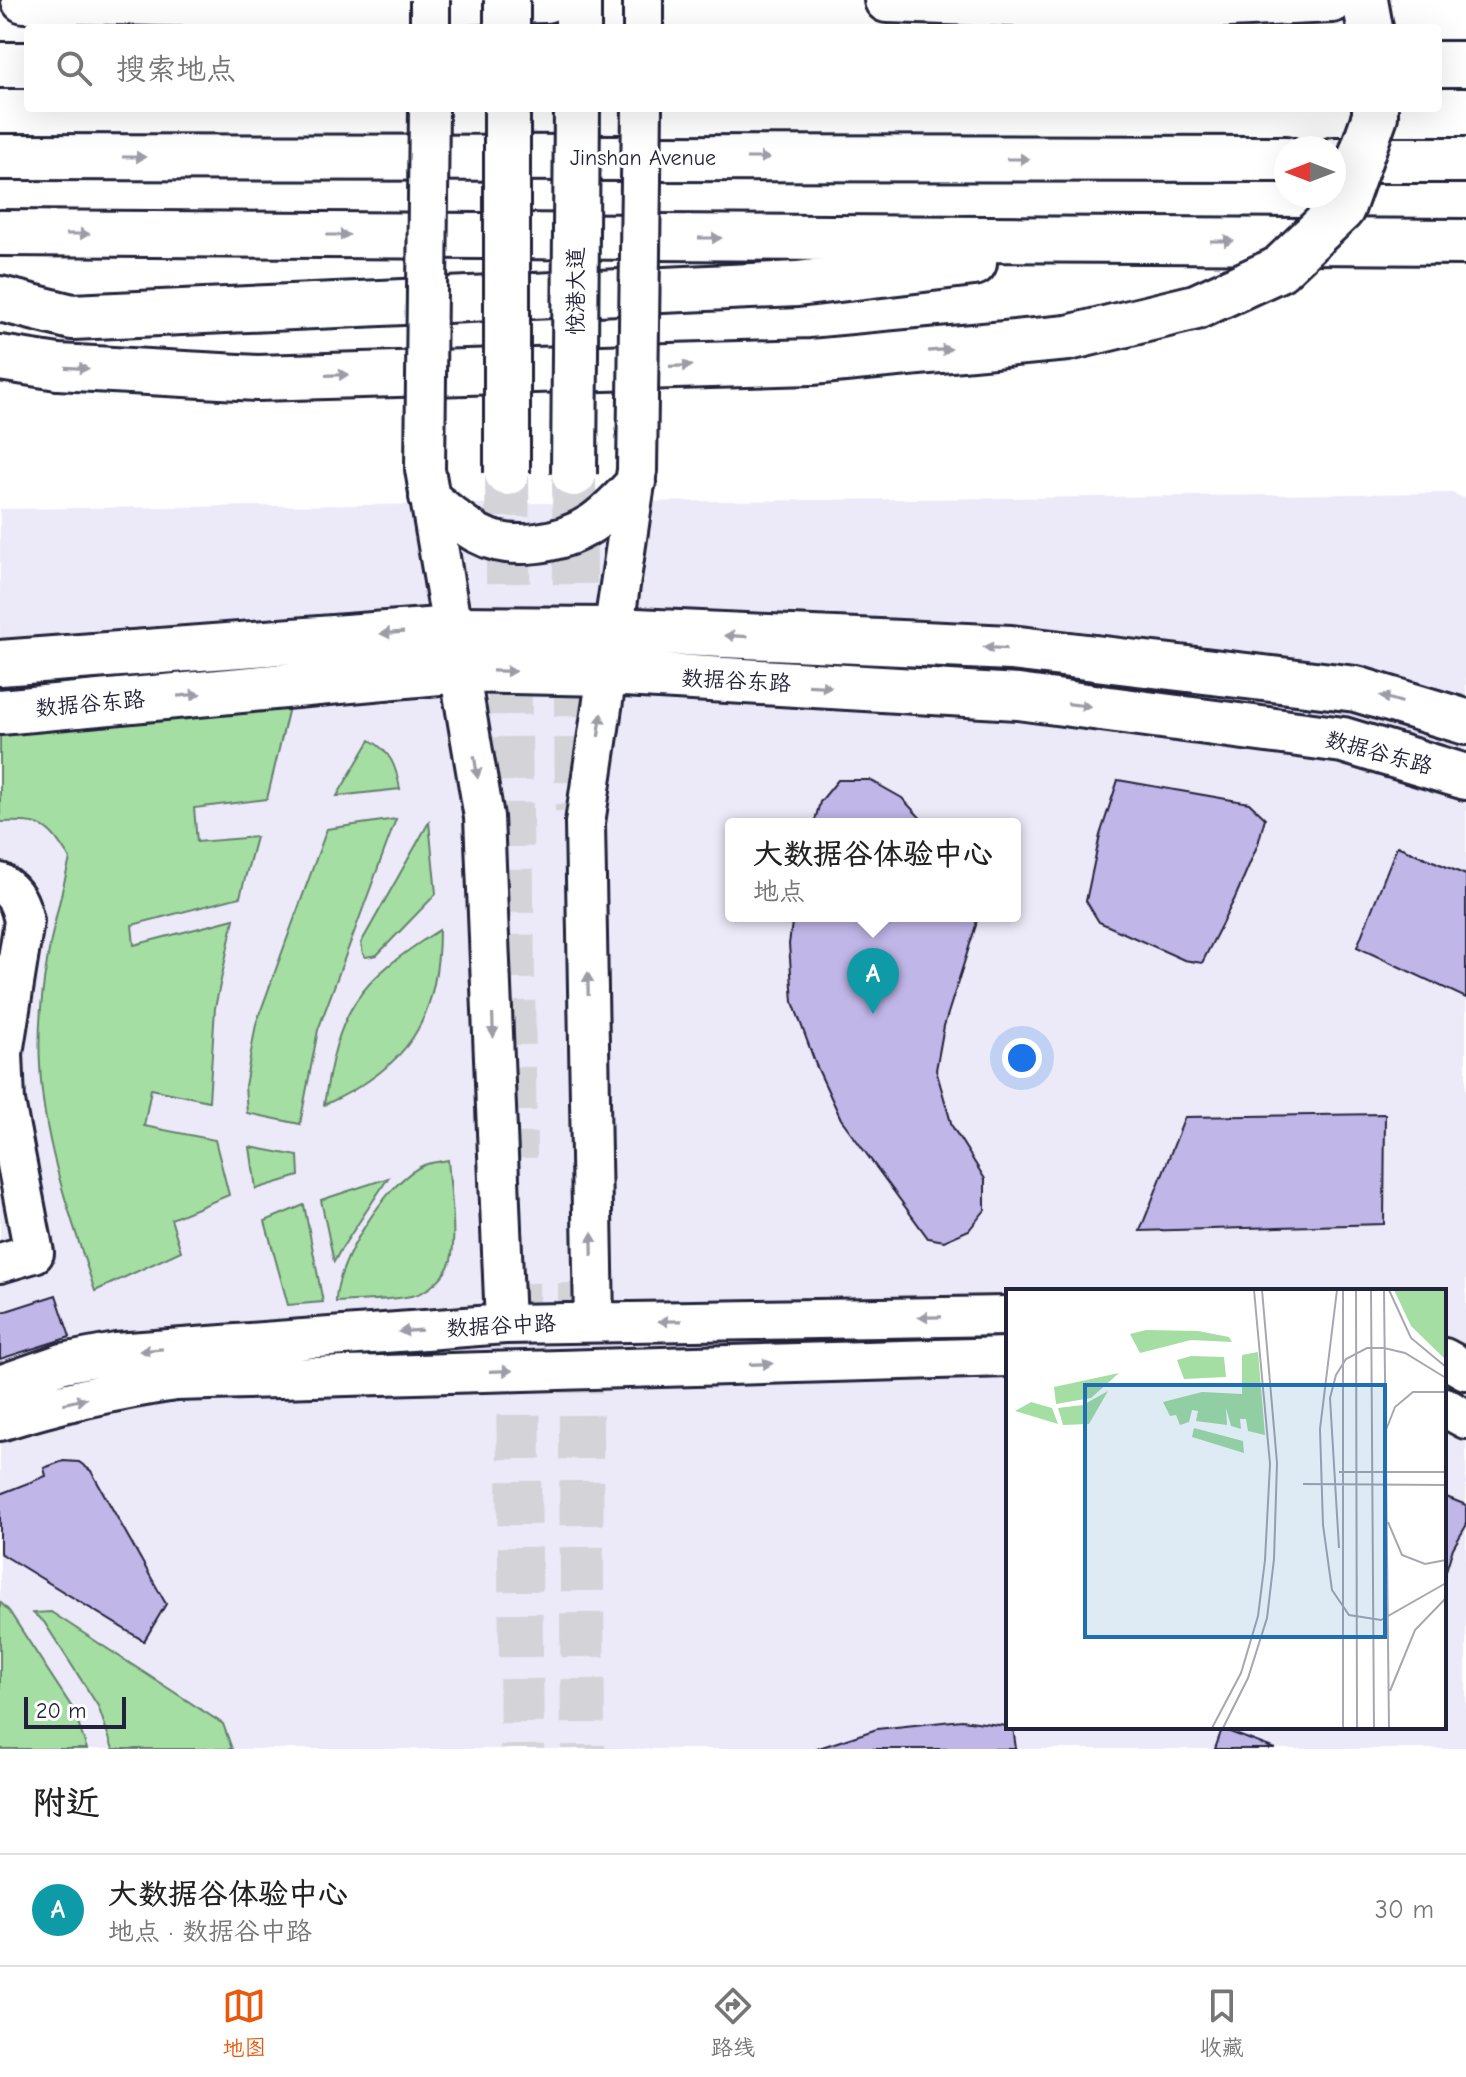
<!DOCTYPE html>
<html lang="zh">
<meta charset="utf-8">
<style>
body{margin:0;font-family:"Comic Neue","LXGW WenKai TC",sans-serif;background:#f2f2f2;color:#222}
.compass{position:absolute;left:1274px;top:136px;width:72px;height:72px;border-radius:50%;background:#fff;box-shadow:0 8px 32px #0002;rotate:270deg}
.scale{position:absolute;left:24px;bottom:20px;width:102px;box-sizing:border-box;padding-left:8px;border:4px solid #22223b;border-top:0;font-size:22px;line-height:28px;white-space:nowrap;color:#22223b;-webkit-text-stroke:6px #fff;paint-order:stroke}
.you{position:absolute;left:1022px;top:1058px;width:28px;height:28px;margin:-20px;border:6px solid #fff;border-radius:50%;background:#1a73e8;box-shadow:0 0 0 12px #1a73e833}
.badge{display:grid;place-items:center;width:52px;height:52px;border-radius:50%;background:#ea580c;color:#fff;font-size:26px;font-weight:700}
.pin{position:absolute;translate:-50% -66px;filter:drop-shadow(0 2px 4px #0008)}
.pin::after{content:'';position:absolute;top:42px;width:28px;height:24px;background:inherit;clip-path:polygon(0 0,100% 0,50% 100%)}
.popup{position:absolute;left:725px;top:818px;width:296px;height:104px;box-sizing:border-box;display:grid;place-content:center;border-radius:8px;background:#fff;filter:drop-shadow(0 2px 6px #0005);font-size:26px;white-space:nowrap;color:#767676}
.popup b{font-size:30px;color:#222}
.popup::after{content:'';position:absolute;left:50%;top:100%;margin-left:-16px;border:16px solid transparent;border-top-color:#fff}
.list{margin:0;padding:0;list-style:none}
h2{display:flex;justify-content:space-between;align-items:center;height:104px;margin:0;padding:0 32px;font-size:34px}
h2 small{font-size:26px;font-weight:400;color:#767676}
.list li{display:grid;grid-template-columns:52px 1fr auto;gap:24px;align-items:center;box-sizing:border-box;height:112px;padding:0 32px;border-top:2px solid #e0e0e0}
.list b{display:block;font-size:30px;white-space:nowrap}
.list p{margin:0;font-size:26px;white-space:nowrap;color:#767676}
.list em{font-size:26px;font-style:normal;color:#767676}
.icon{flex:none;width:44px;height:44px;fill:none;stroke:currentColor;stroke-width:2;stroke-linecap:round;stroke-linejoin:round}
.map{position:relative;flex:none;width:1466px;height:1749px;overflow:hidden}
.search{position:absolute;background:#fff;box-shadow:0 8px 32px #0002;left:24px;right:24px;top:24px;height:88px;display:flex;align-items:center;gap:20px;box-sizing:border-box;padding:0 28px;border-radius:8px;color:#767676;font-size:30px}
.sheet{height:216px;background:#fff}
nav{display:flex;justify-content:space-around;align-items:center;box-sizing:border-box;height:112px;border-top:2px solid #e0e0e0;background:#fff;font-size:22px;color:#767676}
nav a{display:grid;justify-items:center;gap:4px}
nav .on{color:#ea580c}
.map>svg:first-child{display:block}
.built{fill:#ece9f8;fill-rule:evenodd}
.green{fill:#a5dea2;stroke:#64806e;stroke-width:2}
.building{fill:#c0b6e8;stroke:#22223b;stroke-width:2}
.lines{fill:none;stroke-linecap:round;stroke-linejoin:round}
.major-tunnel{stroke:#d3d3d8;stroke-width:44;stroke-dasharray:44 22;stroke-linecap:butt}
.minor-casing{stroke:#22223b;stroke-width:44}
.major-casing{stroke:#22223b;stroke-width:50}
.highway-casing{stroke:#22223b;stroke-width:50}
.minor{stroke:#fff;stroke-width:38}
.major{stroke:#fff;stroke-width:44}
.highway{stroke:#fff;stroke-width:44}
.minor-bridge-casing{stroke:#22223b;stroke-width:44;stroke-linecap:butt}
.major-bridge-casing{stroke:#22223b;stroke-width:50;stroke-linecap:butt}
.minor-bridge{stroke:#fff;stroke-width:38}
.major-bridge{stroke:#fff;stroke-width:44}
.oneway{fill:#9c9ca7}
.labels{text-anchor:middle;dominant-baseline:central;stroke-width:6;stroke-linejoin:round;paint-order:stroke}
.street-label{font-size:22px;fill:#22223b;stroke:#fff}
.inset-road{fill:none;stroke:#a7a7b1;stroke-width:2}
.view{fill:#1f6fb2;fill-opacity:0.15;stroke:#1f6fb2;stroke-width:4}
.inset-edge{fill:none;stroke:#22223b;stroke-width:4}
</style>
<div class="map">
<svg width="1466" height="1749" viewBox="0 0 1466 1749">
<rect width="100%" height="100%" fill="#fff"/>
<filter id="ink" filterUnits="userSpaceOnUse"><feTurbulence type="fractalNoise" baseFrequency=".0125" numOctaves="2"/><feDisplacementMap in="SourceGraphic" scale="16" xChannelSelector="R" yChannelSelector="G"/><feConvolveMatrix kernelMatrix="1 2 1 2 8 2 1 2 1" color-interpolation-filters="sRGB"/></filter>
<g filter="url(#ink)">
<path class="built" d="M1452,493L1466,499V1749H0V509ZM731,824H1015V916H731ZM1008,1291H1444V1727H1008Z"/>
<path class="green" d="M291,699L267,799L194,808L197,842L256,837L240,897L132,925L134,945L234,919L215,1008L209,1101L151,1089L144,1126L215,1140L229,1195L171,1219L181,1251L95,1291C71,1218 43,1142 40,1065C36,995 53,926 70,859C47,823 44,821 0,822V722Z
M370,740C391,752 396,766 400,789L337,796Z
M396,819L318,1030L300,1124L247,1113L245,1086L256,1024L327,829Z
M429,822L436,894L377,955L366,957L363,954L361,943Z
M439,930C439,1021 407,1068 324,1105C339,1008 356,983 439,930Z
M250,1147L298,1156L299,1176L256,1189Z
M448,1160C450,1187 457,1235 451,1260C446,1276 428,1293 411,1296C387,1301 360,1300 336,1302C335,1264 387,1180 424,1165C431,1162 440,1162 448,1160Z
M388,1178L340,1251L334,1262L321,1200Z
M304,1205L323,1302L288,1305L265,1221Z
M0,1602L9,1611L73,1709L87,1749H0Z
M51,1612L223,1724L232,1749H113L98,1706L44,1622L33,1613Z"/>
<path class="building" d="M838,780H870L902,798L926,824H814L820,802Z
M1118,780L1249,803L1265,818L1258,844L1235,898L1202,963L1184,960L1099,922L1086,901L1100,835Z
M1397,846L1466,875V998L1357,947Z
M793,916H977L976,925L944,1026L936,1070L952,1126L985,1179V1210L969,1230L944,1241L928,1238L841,1119L816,1065L793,1002L789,944Z
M1385,1114L1384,1224L1140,1231L1185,1117Z
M56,1295L70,1337L0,1359V1313Z
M63,1461L79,1462L91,1471L166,1604L144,1641L0,1553V1494L46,1476L44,1468Z
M1444,1496L1466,1505V1526L1453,1548L1444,1577Z
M962,1720L1013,1727L1016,1749H816L877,1729Z
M1222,1729L1275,1749H1215Z"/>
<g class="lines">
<path class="major-tunnel" d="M507,473L515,1158
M574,474L577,811
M517,1283L522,1749
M580,1283L583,1749"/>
<defs>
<path id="minor" d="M643,28V0
M425,469L484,817L505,1324
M429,497C445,510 460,524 478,534C511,552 560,544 591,524C608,513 622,497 636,482
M0,883C16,893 20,903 24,921L3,1053L5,1102L34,1253L0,1263
M594,1322L585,823L637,470
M1444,1358L1466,1370
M0,1385L63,1363L116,1353L505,1324L1008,1316
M1444,1407L1466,1419
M0,1421C57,1403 116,1390 175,1381L1008,1357"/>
<path id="major" d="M24,0L287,6L546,0
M887,0L1147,9L1332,0
M1365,0L1370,28
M578,28V0
M0,233L1466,242
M0,299L72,317L797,284L974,263
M0,358L58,367L257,378L812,362L1068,338
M0,663L453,629L614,630L1011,648L1356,689L1466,722
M0,712L461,670L607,673L1018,697L1343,740L1466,777"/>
<path id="highway" d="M1438,64H1466
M0,65H28
M0,157L1286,159
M1334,160H1466"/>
</defs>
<use href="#minor" class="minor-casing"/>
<use href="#major" class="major-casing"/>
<use href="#highway" class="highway-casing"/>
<use href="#minor" class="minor"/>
<use href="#major" class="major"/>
<use href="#highway" class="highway"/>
<defs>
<path id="minor-bridge" d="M430,28V0
M425,469L429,108
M637,470L642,108"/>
<path id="major-bridge" d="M507,0V28
M507,108V473
M1068,338L1196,307L1279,269L1342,209L1375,116V108
M574,474L577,108"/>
</defs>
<use href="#minor-bridge" class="minor-bridge-casing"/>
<use href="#major-bridge" class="major-bridge-casing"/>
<use href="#minor-bridge" class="minor-bridge"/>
<use href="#major-bridge" class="major-bridge"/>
</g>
<defs><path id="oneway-solid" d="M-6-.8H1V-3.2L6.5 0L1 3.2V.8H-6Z" transform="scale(2)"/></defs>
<g class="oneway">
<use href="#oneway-solid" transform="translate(134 157)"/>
<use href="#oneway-solid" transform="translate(758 158)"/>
<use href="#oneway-solid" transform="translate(1018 159)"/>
<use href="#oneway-solid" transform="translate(78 234)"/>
<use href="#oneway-solid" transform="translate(338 235)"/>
<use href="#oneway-solid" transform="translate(710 238)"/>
<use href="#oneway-solid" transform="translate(1222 241)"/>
<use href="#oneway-solid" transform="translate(940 350) rotate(-5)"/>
<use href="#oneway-solid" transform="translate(681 366) rotate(-2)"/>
<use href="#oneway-solid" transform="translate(77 368) rotate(3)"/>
<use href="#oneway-solid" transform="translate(337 375) rotate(-2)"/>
<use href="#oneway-solid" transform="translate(392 633) rotate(176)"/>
<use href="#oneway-solid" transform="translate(736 636) rotate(-177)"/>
<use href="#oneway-solid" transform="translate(995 648) rotate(-177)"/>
<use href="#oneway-solid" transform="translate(504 671) rotate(1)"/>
<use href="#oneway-solid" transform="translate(820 686) rotate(3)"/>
<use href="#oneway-solid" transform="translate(189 695) rotate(-5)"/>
<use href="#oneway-solid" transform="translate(1391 699) rotate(-163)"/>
<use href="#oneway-solid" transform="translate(1079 705) rotate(7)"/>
<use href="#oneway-solid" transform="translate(600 725) rotate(-82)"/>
<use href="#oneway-solid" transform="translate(476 767) rotate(81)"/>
<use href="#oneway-solid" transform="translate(588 984) rotate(-91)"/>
<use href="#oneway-solid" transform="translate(493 1026) rotate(88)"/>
<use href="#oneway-solid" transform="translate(592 1244) rotate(-91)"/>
<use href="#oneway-solid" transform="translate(930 1317) rotate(179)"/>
<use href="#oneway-solid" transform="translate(670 1321) rotate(179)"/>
<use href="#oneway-solid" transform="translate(410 1331) rotate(176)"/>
<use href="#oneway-solid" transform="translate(151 1350) rotate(175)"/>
<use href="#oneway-solid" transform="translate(761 1364) rotate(-2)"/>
<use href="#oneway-solid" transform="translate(501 1371) rotate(-2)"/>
<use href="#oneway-solid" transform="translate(75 1401) rotate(-13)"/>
</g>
</g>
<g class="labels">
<g class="street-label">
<text x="643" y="158">Jinshan Avenue</text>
<text transform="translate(576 291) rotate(-90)">悦港大道</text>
<text transform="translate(736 681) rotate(3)">数据谷东路</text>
<text transform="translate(90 704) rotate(-5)">数据谷东路</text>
<text transform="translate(1379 753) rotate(15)">数据谷东路</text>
<text transform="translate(501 1326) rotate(-3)">数据谷中路</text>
</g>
</g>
<g transform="translate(1006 1289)">
<rect width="440" height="440" fill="#fff"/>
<path d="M388,1H440V71L405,37ZM140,41L192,42L223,48L226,53L185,51L134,64L124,45ZM252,63L259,146L242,142L240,130H234L235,140L225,137L220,119L221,136L190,132L192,122L186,121L183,133L174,136L170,126L164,127L157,113L196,103L236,105V66ZM185,67L218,68L220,88L178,90L171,71ZM113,84L85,109L50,115L48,98ZM102,102L83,135L57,136L52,119L77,116ZM25,113L46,119L52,135L9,122ZM188,139L237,152L238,164L186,148Z" fill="#a5dea2"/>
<path class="inset-road" d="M331,1L314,140L317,236L326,301L343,326L375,331L440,294M350,1L351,439M365,1L368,439M378,1L383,439M383,1L405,49L440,78M380,141L389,118L407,103H440M333,183H440M297,195L440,196M382,233L396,266L419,275L440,271M333,259L324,109L330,86L340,70L361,59H378L399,64L440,89M384,402L409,341L440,309M206,439L235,384L252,327L259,271L264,175L248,1M217,439L242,389L261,329L268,270L271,174L256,1M337,439V1"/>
<path class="view" d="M79,96H379V348H79Z"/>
<rect width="440" height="440" class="inset-edge"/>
</g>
</svg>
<svg class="compass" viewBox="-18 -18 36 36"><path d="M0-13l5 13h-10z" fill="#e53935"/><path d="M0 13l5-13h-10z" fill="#767676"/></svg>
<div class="scale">20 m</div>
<div class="you"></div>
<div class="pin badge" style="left:873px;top:1014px;background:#0f9aa8">A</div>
<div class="popup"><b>大数据谷体验中心</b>地点</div>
<div class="search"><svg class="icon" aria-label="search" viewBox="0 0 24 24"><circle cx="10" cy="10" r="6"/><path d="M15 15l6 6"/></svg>搜索地点</div>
</div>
<section class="sheet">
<h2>附近<small></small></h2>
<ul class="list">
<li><span class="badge" style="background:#0f9aa8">A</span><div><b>大数据谷体验中心</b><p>地点 · 数据谷中路</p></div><em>30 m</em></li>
</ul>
</section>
<nav>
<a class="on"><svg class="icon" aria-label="map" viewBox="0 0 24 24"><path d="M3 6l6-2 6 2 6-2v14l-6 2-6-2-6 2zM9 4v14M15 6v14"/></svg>地图</a>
<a><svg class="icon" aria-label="directions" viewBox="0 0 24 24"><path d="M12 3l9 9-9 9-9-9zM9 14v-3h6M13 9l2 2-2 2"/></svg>路线</a>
<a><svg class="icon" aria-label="saved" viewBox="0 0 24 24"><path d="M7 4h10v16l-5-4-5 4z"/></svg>收藏</a>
</nav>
